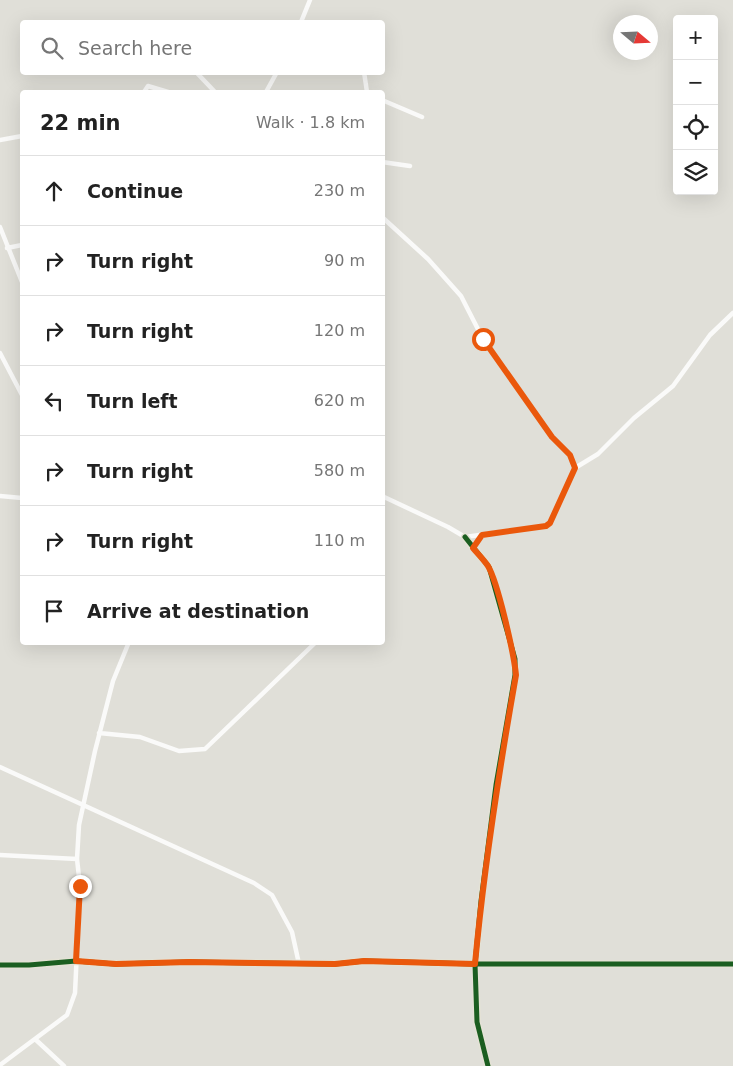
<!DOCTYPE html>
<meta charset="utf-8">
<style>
body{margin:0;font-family:"DejaVu Sans",sans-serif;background:#f2f2f2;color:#222}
.controls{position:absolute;right:15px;top:15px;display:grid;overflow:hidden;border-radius:5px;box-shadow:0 5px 20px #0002}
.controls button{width:45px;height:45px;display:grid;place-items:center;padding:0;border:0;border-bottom:1px solid #e0e0e0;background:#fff;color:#222;font:25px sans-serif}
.compass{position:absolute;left:613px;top:15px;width:45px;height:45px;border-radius:50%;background:#fff;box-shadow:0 5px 20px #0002;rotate:109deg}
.stop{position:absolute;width:15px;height:15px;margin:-11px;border:4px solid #ea580c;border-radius:50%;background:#fff}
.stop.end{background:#ea580c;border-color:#fff;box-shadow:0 1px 5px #0008}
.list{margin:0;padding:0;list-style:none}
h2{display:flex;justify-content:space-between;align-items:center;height:65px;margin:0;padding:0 20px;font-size:21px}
h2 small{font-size:16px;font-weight:400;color:#767676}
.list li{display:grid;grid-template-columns:32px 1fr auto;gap:15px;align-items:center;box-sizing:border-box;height:70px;padding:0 20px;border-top:1px solid #e0e0e0}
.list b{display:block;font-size:19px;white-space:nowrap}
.list em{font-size:16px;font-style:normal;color:#767676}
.icon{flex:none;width:28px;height:28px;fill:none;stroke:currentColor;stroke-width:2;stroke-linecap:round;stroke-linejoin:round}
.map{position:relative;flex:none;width:733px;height:1066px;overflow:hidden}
.search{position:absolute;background:#fff;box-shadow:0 5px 20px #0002;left:20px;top:20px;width:365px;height:55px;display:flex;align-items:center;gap:12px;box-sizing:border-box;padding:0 18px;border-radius:5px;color:#767676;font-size:19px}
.panel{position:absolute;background:#fff;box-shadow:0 5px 20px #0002;left:20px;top:90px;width:365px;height:555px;border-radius:5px}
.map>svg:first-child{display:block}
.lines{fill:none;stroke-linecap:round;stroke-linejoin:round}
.street{stroke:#fafaf9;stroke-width:4.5}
.cycleway-casing{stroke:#e4e2d5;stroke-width:8}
.cycleway{stroke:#1b5e20;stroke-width:5}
.route{stroke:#ea580c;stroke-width:6}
</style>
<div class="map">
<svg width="733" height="1066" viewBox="0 0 733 1066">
<rect width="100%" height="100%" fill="#e0dfd8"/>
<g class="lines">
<path class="street" d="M301,22L310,0
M196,72L215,92
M364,72L367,92
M144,92L148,86L168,92
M266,92L277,72
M382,100L422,117
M0,140L22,136
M382,162L410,166
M382,217L428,259L461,296L483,339L552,437L570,455L575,468
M0,227L22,282
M7,248L22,245
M0,353L22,395
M0,496L22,498
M382,496L448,527L465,537L546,526L550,523L575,468L598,454L634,418L673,386L710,335L733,313
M465,537L489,567L515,659V675L496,785L481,901L475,964L477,1022L488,1066
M382,540L383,495
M473,548L482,535
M99,733L140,737L179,751L205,749L316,642
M0,767L254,883L272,895L292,932L299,964
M0,855L77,859
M0,965H29L76,961L115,964L189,962L335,964L364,961L475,964H733
M35,1039L64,1066
M0,1065L67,1015L75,993L80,886L77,859L79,825L95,751L113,681L129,642"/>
<defs>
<path id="cycleway" d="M465,537L489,567L515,659V675L496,785L481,901L475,964L477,1022L488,1066
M0,965H29L76,961L115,964L189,962L335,964L364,961L475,964H733"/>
</defs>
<use href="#cycleway" class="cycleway-casing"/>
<use href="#cycleway" class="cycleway"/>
</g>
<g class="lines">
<path class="route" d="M80,886L76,961L116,964L189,962L335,964L364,961L475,964C484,867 499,771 516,675C514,654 498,583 488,566C484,560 478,554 473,548L482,535L546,526L550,523L575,468L570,455L552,437L483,339"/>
</g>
</svg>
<div class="controls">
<button>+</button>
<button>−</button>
<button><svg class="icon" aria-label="locate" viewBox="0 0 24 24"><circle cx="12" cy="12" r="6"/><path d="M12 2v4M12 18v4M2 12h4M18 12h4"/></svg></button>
<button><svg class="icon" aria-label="layers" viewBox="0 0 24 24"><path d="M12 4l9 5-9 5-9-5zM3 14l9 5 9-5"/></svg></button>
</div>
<svg class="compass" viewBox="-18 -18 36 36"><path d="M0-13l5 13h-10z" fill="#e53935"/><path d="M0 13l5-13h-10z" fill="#767676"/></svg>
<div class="stop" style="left:483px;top:339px"></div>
<div class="stop end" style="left:80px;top:886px"></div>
<div class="search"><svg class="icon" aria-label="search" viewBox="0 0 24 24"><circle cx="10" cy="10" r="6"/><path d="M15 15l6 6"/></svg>Search here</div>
<section class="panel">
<h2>22 min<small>Walk · 1.8 km</small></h2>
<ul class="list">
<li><svg class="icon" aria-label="ahead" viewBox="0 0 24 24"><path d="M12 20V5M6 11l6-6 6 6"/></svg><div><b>Continue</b></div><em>230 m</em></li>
<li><svg class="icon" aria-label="right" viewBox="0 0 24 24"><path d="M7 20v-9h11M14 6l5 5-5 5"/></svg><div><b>Turn right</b></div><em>90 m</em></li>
<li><svg class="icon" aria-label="right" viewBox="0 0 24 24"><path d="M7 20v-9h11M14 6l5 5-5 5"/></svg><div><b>Turn right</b></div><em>120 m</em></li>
<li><svg class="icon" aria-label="left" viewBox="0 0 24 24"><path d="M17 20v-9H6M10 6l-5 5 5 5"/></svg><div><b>Turn left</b></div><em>620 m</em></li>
<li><svg class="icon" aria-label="right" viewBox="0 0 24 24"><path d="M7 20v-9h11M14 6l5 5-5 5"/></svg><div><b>Turn right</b></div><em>580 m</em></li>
<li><svg class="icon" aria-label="right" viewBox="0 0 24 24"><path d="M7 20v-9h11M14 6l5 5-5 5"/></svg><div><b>Turn right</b></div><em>110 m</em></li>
<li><svg class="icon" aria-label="arrive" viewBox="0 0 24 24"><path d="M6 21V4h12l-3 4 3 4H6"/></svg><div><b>Arrive at destination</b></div></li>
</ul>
</section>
</div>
